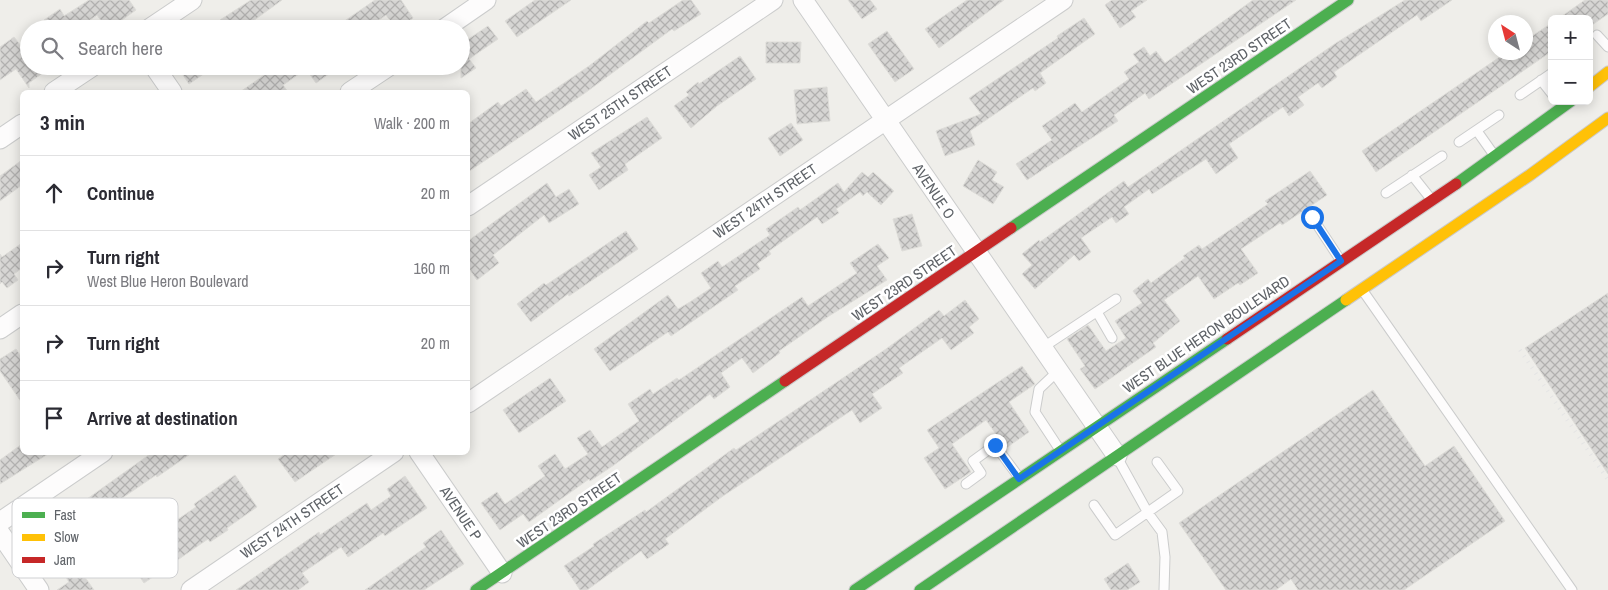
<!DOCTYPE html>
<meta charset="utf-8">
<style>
body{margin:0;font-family:"Archivo Narrow",sans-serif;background:#f2f2f3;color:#2b2b33}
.controls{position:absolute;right:15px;top:15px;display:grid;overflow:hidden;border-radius:8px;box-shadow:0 2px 12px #0003}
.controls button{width:45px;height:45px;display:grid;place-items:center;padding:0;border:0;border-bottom:1px solid #e1e1e2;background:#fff;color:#2b2b33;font:25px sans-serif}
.compass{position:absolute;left:1488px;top:15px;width:45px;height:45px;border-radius:50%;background:#fff;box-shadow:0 2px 12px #0003;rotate:324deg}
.stop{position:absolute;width:15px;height:15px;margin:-11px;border:4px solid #1a73e8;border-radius:50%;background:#fff}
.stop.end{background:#1a73e8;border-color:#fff;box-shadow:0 1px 5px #0008}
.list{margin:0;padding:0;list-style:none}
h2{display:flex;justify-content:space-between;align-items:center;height:65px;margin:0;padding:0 20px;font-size:21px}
h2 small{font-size:16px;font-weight:400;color:#7c7c81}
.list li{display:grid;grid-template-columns:32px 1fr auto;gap:15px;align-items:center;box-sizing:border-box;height:75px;padding:0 20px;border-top:1px solid #e1e1e2}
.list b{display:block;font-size:19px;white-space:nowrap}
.list p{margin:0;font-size:16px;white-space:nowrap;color:#7c7c81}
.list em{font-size:16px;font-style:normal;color:#7c7c81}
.icon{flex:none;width:28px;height:28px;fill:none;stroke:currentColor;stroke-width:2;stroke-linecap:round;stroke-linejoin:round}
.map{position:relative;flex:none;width:1608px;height:590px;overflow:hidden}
.search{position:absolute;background:#fff;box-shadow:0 2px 12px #0003;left:20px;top:20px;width:450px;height:55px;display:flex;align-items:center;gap:12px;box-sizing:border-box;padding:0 18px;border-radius:28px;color:#7c7c81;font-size:19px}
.panel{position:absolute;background:#fff;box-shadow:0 2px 12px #0003;left:20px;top:90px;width:450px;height:365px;border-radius:8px}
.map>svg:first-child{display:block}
.building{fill:url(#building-cross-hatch);stroke:#deddd9}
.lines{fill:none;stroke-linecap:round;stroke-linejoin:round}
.lane-casing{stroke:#cbcccc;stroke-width:11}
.street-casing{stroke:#cbcccc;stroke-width:21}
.fast-casing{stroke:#cacacb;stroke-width:13}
.slow-casing{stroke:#cacacb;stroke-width:13}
.jam-casing{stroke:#cacacb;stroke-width:13}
.lane{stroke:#fdfcfc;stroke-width:9}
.street{stroke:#fdfcfc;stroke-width:19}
.fast{stroke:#4caf50;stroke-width:11}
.slow{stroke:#ffc107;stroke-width:11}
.jam{stroke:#c62828;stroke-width:11}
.rail{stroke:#e4e4e4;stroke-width:4;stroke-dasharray:1 6;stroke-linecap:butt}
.route{stroke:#1a73e8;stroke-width:6}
.labels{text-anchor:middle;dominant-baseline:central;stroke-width:5;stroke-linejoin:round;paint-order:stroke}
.street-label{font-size:15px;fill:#5f6368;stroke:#fff}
.key{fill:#fff;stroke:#cfd0d2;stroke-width:1}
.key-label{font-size:14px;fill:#5f6368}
</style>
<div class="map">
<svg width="1608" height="590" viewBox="0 0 1608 590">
<defs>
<pattern id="building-cross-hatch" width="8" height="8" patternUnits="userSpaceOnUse" patternTransform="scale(1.25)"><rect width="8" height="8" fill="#d6d5d3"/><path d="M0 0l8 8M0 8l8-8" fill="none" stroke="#b1b0af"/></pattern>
</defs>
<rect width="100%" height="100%" fill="#efeeea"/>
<path class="building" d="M89,0H129L136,10L109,29H107L97,15L77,29H45L48,26L44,20L60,9L64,16Z
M251,0H282L242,29H226L220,20Z
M375,0H401L413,18L397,29L386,15L366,29H333Z
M535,0H571L517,37L505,21Z
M683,0H691L701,14L674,31L672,29L585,93L468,172V124L498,102L501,106L526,89L536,102L589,66L647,21L649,23Z
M848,0H870L877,9L862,19Z
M967,0H1004L939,48L925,29Z
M1112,0H1147L1131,11L1136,17L1120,28L1105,5Z
M1253,0H1296L1149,99L1145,93L1114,115L1118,121L1027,180L1016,164L1052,140L1042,126L1075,103L1082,112L1129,79L1124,72L1139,62L1133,54L1144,47L1150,56L1156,51L1165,63Z
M1405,0H1452L1421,21L1417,15L1334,72L1337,77L1322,88L1318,83L1298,97L1304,105L1289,116L1283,107L1229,144L1238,158L1216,174L1206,159L1152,194L1149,189L1124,207L1129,214L1116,223L1112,217L1081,238L1091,252L1079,261L1074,255L1035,289L1022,274L1032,265L1022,254L1039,240L1040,242L1124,181L1128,187L1336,43Z
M1585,0H1608V14L1589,27V19H1558Z
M1084,18L1095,34L1040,73L1046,83L1035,91L1033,88L970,131L975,145L945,156L936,131L981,114L969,98L1058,38L1057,36Z
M1552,23V51L1376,172L1362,151L1507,52H1526V40Z
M488,26L498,39L469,59L476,68L461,78V44Z
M887,31L914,69L895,82L868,44Z
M14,37L21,46L29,40V66H52L29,83V88L16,69L0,80V47Z
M766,42H801L800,63H766Z
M740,56L756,79L717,106L691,128L674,106L689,95L686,92L698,82L699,84Z
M188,66H215L189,84L181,72Z
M277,66H340L316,83L306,69L283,85L288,92H240Z
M827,87L830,121L797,124L794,90Z
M647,117L662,138L625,164L628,170L599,190L589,175L601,167L591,153Z
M791,123L803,140L780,156L768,138Z
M22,160V185L0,201V176Z
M978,160L997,172L992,180L1004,187L993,204L963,186Z
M1310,171L1327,195L1282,225L1280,223L1241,249L1258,273L1240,285L1238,283L1214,299L1198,276L1164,300L1180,321L1153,343L1156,347L1095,389L1080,369L1085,366L1067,339L1088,325L1106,351L1126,338L1115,321L1142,303L1133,291L1148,279L1151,283L1185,258L1183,256L1199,245L1202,249L1268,204L1265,201Z
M862,172L868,177L873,172L894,191L881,205L867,192L863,196L860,192L836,209L839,213L822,224L817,217L769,251L771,254L757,264L760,269L735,286L738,290L671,336L668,332L610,371L594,349L668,295L678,309L690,302L711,288L701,273L718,261L722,267L770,235L766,229L798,207L800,210L838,183L844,192Z
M547,183L556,197L569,189L579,204L549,223L544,215L493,255L499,263L477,280L468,267V241Z
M912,214L922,246L902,251L893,219Z
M626,231L638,249L569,296L568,294L531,322L517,304L544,283L546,285Z
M22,243V268L14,274L18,280L7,288L2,282L0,284V254L2,257Z
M878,244L889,258L877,266L887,280L829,316L779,351L780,353L753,373L742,358L721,373L730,387L714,399L710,394L614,465L590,481L589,479L529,522L523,514L500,530L481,503L497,492L505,504L545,476L538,466L555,454L565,469L588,454L577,438L590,430L602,447L639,421L628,404L650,389L653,394L677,378L679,380L802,297L808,306L857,273L850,263Z
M1608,293V474L1525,348Z
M965,300L979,319L969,327L974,333L951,350L942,338L899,368L903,373L872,394L882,408L860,423L852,410L723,496L665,539L669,544L647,559L641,551L587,590H580L564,566L594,546L593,544L645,510L646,512L734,448L736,450L886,349L939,310L944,316Z
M16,349L22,358V403L0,371V359Z
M1022,366L1035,384L1009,402L1029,432L1006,448L986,420L952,444L971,472L945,489L924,458L939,448L927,430Z
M550,378L566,401L519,433L503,410Z
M1373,390L1425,466L1454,446L1505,521L1404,590H1298L1291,579L1276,590H1226L1179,523Z
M22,444V452H51L0,484V460Z
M153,452H193L157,477L156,475L90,520L93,523L62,545L94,590H57L69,582L50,554L43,559L27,537L80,504Z
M288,452H339L295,482L278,459Z
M235,475L257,507L227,528L228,530L210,542L208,539L144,583L125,555L196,507L194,504Z
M405,476L427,508L385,536L383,533L348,557L341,547L302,573L309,582L298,590H236L319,532L320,535L367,503L371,510L391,496L387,489Z
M441,530L464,564L424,590H365L426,547L423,543Z
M1128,563L1140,582L1127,590H1111L1104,579Z"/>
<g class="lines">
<defs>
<path id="lane" d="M1597,35L1608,47
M1541,80L1552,94
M1520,95L1552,73
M1477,131L1494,155
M1459,142L1499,115
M1412,175L1431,199
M1386,193L1442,156
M1312,217L1339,258
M1363,291L1572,590
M1097,312L1112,338
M1042,348L1116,299
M1058,371L1039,389L1035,412L1060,450
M1118,459L1148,513L1162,532L1165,557L1164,590
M966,484L981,473L973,461L995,445L1018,476
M1094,505L1115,535L1178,491L1157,462"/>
<path id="street" d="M803,0L1117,456
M149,29L192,0
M444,29L486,0
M154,66L172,92
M54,92L93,66
M350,92L389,66
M0,139L22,124
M468,206L773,0
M0,329L22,314
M468,403L1063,0
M419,452L502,573
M0,522L103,452
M0,533L39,590
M191,590L394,452"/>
<path id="fast" d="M1456,184L1571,101
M1011,228L1348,0
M476,590L785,381
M855,590L1227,339
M920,590L1346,300"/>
<path id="slow" d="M1589,87L1608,72
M1346,300L1530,175L1608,118"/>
<path id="jam" d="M1227,339L1456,184
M785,381L1011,228"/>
</defs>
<use href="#lane" class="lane-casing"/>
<use href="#street" class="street-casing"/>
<use href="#fast" class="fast-casing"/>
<use href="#slow" class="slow-casing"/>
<use href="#jam" class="jam-casing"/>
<use href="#lane" class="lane"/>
<use href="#street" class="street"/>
<use href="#fast" class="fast"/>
<use href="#slow" class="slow"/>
<use href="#jam" class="jam"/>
<path class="rail" d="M1520,350L1608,480"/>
</g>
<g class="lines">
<path class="route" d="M995,445L1019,479L1341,261L1312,217"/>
</g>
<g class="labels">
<g class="street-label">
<text transform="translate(1239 56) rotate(-34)">WEST 23RD STREET</text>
<text transform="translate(620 103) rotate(-34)">WEST 25TH STREET</text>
<text transform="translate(934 191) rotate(56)">AVENUE O</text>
<text transform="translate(765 201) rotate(-34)">WEST 24TH STREET</text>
<text transform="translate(904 283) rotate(-34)">WEST 23RD STREET</text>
<text transform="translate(1206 334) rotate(-34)">WEST BLUE HERON BOULEVARD</text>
<text transform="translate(569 510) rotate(-34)">WEST 23RD STREET</text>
<text transform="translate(461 513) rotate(56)">AVENUE P</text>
<text transform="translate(292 521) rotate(-34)">WEST 24TH STREET</text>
</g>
</g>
<rect x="12" y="498" width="166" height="80" rx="8" class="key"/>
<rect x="22" y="512" width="23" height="6" fill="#4caf50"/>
<rect x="22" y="534" width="23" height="7" fill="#ffc107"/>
<rect x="22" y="557" width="23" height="6" fill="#c62828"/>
<g class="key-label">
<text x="54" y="520">Fast</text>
<text x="54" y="542">Slow</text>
<text x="54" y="565">Jam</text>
</g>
</svg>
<div class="controls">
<button>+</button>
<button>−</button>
</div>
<svg class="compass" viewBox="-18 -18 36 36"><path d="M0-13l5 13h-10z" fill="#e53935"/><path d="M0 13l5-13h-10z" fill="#7c7c81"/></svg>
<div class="stop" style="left:1312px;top:217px"></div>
<div class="stop end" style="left:995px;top:445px"></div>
<div class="search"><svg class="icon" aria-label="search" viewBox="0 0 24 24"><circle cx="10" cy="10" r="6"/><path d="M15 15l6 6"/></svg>Search here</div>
<section class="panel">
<h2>3 min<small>Walk · 200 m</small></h2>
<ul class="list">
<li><svg class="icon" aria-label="ahead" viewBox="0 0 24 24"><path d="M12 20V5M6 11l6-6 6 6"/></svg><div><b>Continue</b></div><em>20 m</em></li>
<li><svg class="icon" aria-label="right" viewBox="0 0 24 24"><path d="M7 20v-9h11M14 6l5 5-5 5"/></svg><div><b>Turn right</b><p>West Blue Heron Boulevard</p></div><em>160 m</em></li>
<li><svg class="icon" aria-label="right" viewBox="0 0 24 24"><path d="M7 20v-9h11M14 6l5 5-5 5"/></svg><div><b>Turn right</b></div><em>20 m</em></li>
<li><svg class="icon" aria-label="arrive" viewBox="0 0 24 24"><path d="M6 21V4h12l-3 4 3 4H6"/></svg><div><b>Arrive at destination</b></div></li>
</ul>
</section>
</div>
